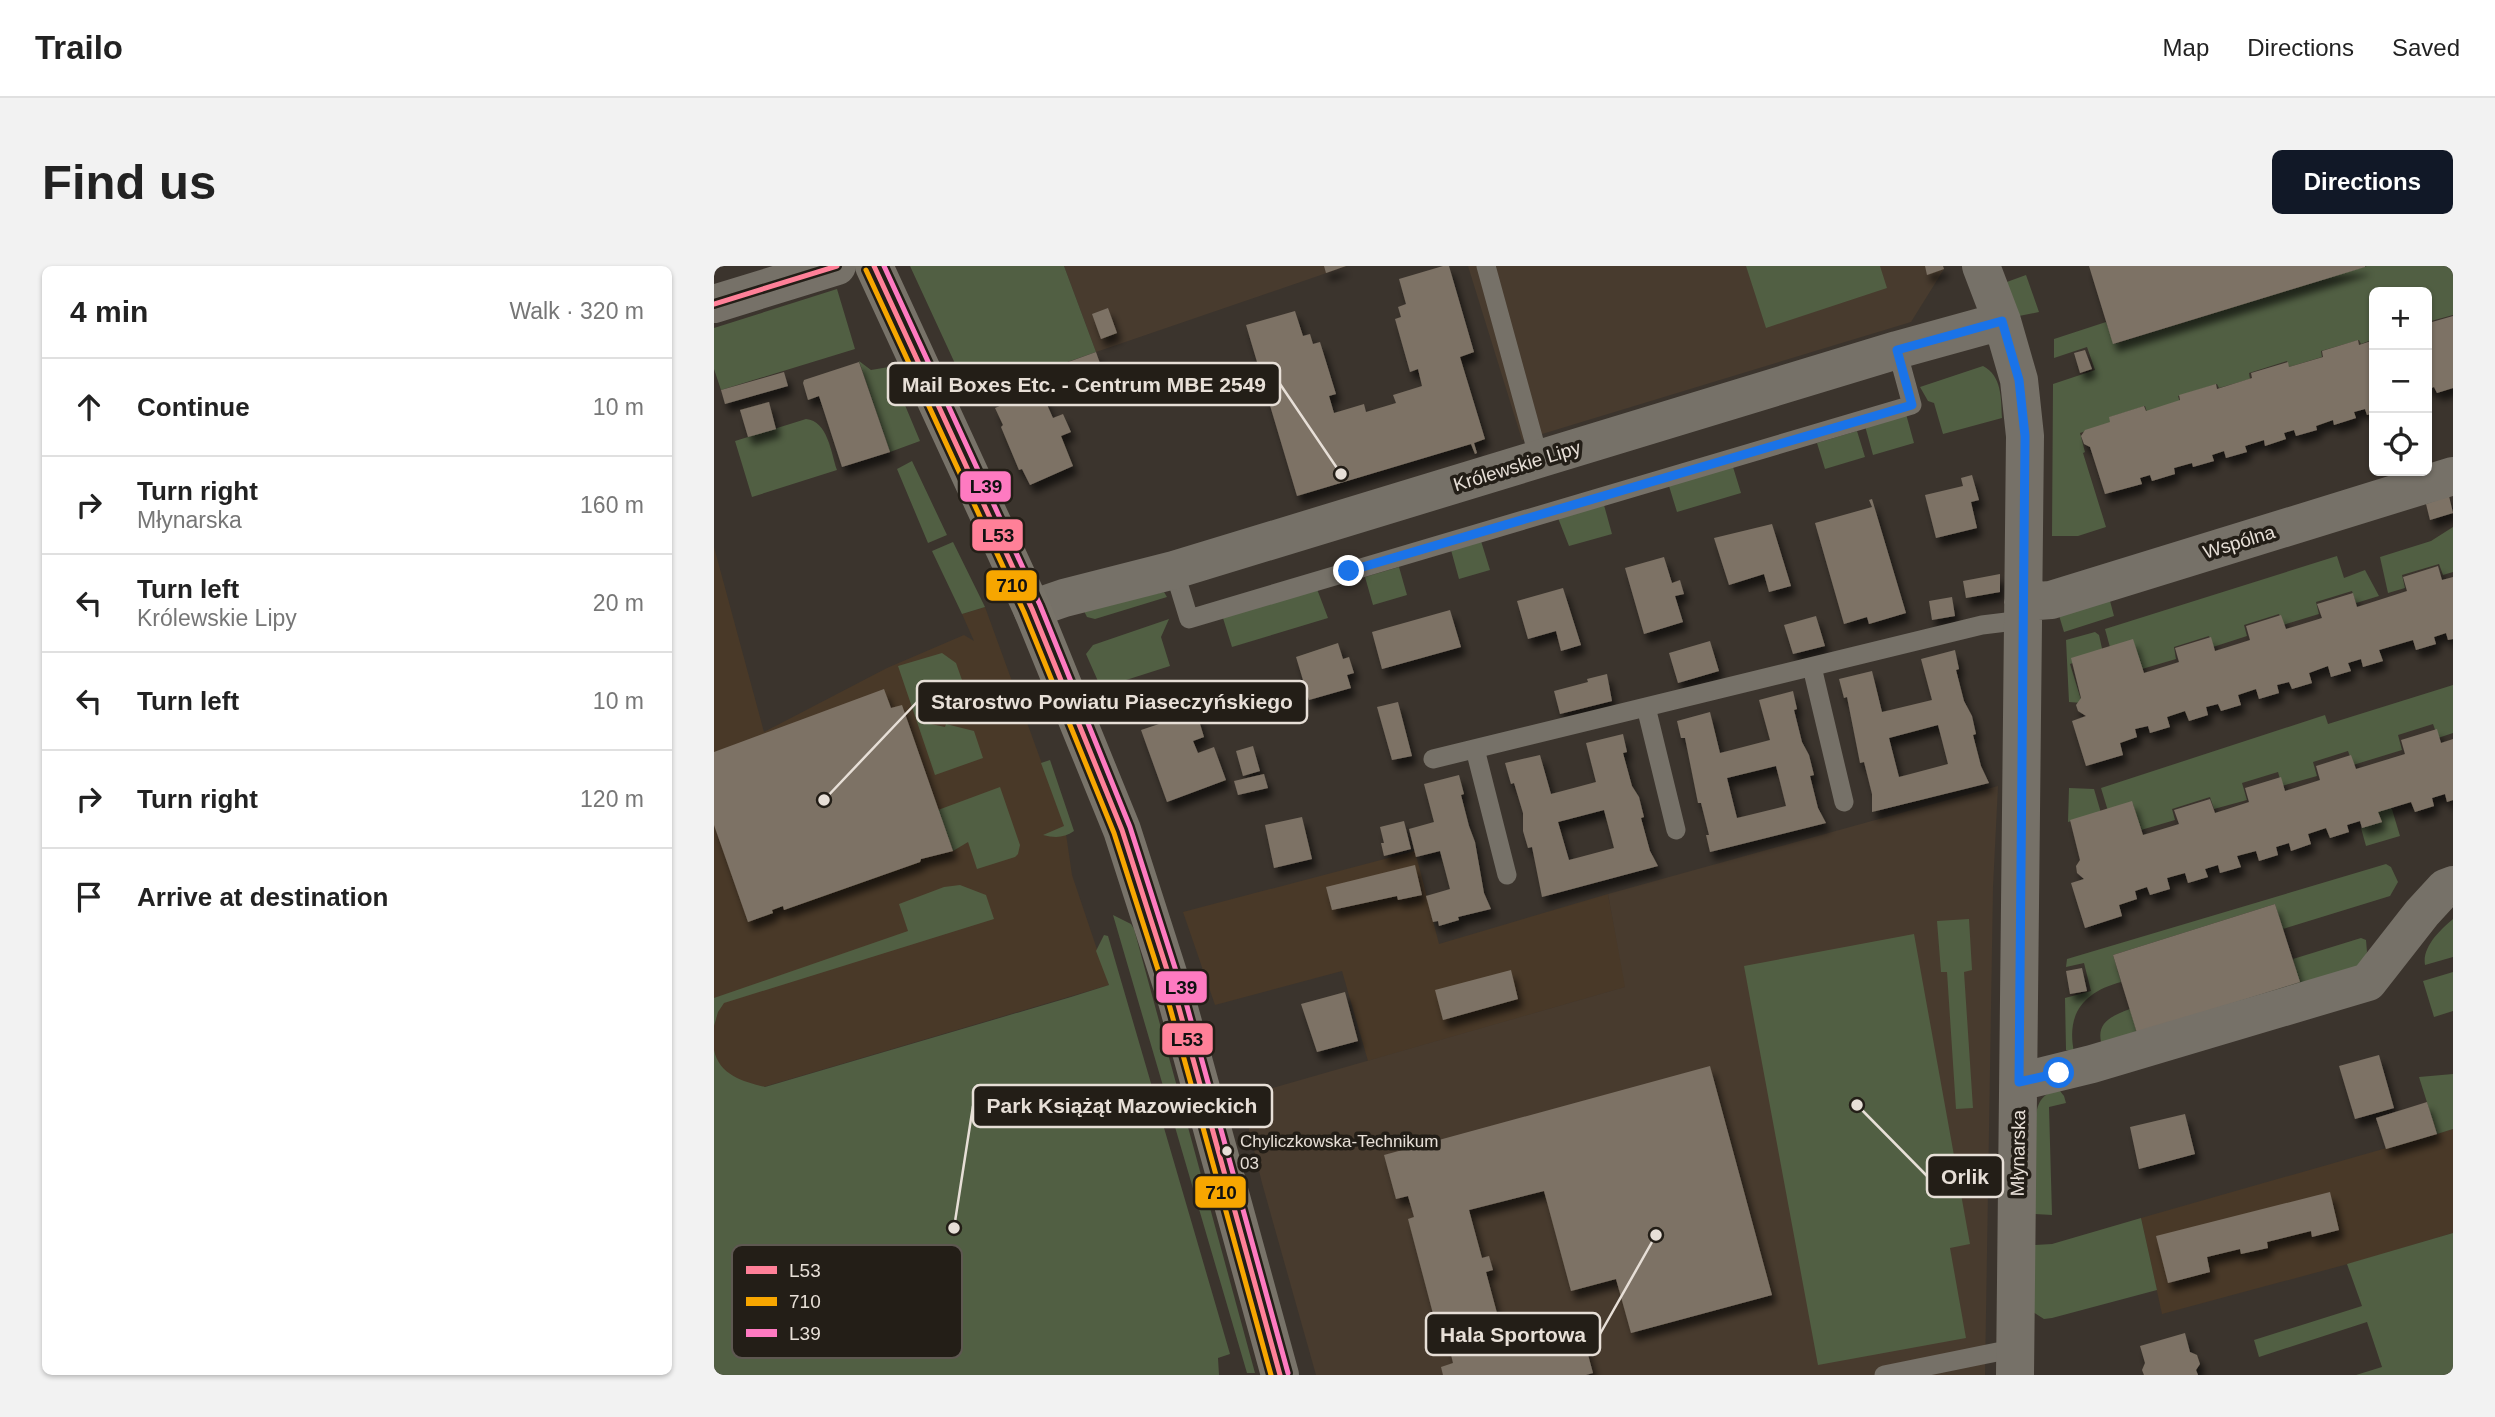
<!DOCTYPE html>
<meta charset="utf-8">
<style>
body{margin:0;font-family:Helvetica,sans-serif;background:#f2f2f2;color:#222}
.controls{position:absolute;right:21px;top:21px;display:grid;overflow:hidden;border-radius:10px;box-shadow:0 2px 5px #0004}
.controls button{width:63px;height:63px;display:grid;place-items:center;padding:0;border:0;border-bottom:2px solid #e0e0e0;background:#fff;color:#222;font:35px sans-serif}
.stop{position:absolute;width:21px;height:21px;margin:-16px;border:5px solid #1a73e8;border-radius:50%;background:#fff}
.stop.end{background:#1a73e8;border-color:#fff;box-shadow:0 2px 7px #0008}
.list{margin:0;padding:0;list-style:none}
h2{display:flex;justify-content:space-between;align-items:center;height:91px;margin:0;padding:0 28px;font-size:30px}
h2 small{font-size:23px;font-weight:400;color:#767676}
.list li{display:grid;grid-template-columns:46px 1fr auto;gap:21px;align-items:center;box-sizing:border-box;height:98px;padding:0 28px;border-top:2px solid #e0e0e0}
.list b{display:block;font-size:26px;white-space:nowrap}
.list p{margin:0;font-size:23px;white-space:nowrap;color:#767676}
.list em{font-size:23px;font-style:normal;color:#767676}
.icon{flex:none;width:38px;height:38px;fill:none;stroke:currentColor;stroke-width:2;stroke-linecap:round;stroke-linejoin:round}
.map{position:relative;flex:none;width:1739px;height:1109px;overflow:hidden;border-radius:10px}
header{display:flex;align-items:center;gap:42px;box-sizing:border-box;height:98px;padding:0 35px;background:#fff;border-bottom:2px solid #e0e0e0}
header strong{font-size:33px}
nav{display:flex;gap:38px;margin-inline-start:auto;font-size:24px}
.intro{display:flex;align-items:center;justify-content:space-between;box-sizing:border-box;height:168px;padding:0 42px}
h1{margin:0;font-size:49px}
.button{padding:18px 32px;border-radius:10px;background:#111827;color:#fff;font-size:24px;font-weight:700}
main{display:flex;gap:42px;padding:0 42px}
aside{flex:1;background:#fff;border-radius:10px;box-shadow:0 2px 5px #0004}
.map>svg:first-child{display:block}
.built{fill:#493928}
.education{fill:#483b2e}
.green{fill:#515f43}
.building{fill:#7d7265;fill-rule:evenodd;filter:url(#shadow)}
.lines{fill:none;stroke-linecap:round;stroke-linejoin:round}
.lane{stroke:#767168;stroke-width:19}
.street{stroke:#767168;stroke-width:38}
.secondary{stroke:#787369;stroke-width:38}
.bus-1-casing{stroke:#231e17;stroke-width:10}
.bus-2-casing{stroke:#231e17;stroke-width:10}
.bus-3-casing{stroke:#231e17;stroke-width:10}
.bus-1{stroke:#ff8098;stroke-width:5}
.bus-2{stroke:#f7a600;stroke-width:5}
.bus-3{stroke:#fe7ac1;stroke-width:5}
.route{stroke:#1a73e8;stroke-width:9}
.bus-dot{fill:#e7dfd7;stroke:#231e17;stroke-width:2.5}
.labels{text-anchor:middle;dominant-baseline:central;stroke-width:7;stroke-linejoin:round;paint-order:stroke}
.bus-label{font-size:17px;fill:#e7dfd7;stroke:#231e17;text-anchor:start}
.street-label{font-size:19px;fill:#e7dfd7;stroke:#231e17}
.key{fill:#231e17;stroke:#5e5851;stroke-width:2}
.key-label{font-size:19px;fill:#e7dfd7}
.leader{fill:none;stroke:#e7dfd7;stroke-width:2.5}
.callout-dot{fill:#e7dfd7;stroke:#231e17;stroke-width:2.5}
.callout{fill:#231e17;stroke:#e7dfd7;stroke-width:2.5}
.callout-label{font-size:21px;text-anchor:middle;font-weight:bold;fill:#e7dfd7}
.line-badge{stroke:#231e17;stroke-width:2.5}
.pale-badge-label{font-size:19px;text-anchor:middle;font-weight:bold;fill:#111}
</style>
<header>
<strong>Trailo</strong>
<nav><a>Map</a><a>Directions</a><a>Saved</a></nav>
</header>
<div class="intro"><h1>Find us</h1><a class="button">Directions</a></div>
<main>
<aside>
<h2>4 min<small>Walk · 320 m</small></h2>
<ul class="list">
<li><svg class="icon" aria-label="ahead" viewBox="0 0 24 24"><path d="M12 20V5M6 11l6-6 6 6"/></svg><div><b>Continue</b></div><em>10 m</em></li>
<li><svg class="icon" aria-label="right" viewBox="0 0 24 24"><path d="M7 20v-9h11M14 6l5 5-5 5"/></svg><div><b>Turn right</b><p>Młynarska</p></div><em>160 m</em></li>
<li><svg class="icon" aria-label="left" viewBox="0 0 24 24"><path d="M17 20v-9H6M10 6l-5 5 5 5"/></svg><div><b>Turn left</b><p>Królewskie Lipy</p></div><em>20 m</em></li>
<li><svg class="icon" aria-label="left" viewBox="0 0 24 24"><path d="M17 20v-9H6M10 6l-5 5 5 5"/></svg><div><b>Turn left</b></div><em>10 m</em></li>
<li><svg class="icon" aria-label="right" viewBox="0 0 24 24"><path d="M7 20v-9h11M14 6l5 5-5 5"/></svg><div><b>Turn right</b></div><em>120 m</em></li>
<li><svg class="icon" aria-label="arrive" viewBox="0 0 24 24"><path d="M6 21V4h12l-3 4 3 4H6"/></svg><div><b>Arrive at destination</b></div></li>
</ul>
</aside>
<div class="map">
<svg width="1739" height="1109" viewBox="0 0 1739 1109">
<defs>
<filter id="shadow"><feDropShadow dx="4.5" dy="8" stdDeviation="3.5" flood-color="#0009"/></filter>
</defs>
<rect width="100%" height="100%" fill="#3b342d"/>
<path class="built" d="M0,281L50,466L173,402L250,369L260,375L248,348L271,341L351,561L358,609L395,719L2,835L0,826Z
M701,585L725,678L894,628L912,721L654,795L628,705L501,739L469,646Z
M1739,863V967L1645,995L1448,1048L1427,952Z"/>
<path class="education" d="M350,0H633L382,86Z
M754,0H1229L1230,3L1197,56L808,174Z
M1284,520L1279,621L1271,1109H602L548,917L527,831L911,721L894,628Z"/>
<path class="green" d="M196,0H350L382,86L256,130Z
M1032,0H1166L1173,22L1052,62Z
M1653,0H1739V49L1717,55L1716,51H1713V26H1660V73L1647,78L1645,74L1607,85L1608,91L1575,101L1573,95L1535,107L1536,113L1505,122L1503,118L1464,130L1466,136L1433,146L1431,140L1396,151L1397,157L1366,167L1371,186L1369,187L1392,261L1364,270H1338L1339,118L1381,104L1373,81L1340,92V73L1392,56L1400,78Z
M1312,9L1325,46L1305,50L1290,17Z
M123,23L141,83L7,124L0,103V62Z
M145,95L157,104L175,101L206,175L176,186Z
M1269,100C1288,110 1287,132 1288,152L1229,168L1220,137L1214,135L1206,121Z
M1192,148L1200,177L1159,189L1151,160Z
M92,153C114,155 117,187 123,204L38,231L21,175Z
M1143,165L1151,191L1111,203L1103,177Z
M198,195L233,269L214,277L183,203Z
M1019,201L1027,227L963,246L955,220Z
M890,239L898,268L855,280L844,252Z
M1739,261V306L1729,309L1725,298L1688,309L1691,322L1674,327L1666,291L1717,275Z
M767,275L776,304L745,313L737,284Z
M239,276L271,341L248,348L218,285Z
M1623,290L1630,312L1651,304L1665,330L1642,337L1638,325L1602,336L1605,348L1569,359L1565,348L1530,359L1533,370L1499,381L1495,370L1460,381L1462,393L1428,403L1397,385L1391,363Z
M685,301L693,329L659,339L651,311Z
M603,323L614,352L518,381L509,352Z
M450,326L453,331L381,353L373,351L369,343Z
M1395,331L1400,350L1350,366L1344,346Z
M455,353L447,371L456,400L387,422L372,388L379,379Z
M1381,366L1385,369L1389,387L1356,398L1368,437L1355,436L1352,374Z
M228,387L242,397L262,454L234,449L235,445L220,442L217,458L231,461L232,458L260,465L269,492L221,509L184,400Z
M1739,419V467L1724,472L1719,458L1684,469L1688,484L1639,499L1634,485L1599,496L1603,510L1568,520L1564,506L1528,517L1533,534L1500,543L1496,531L1458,543L1461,554L1427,564L1419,538L1394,545L1387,522L1611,449L1614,458Z
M336,494L360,565C350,572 341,572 329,569L350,560L327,497Z
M286,521L306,579L304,588L301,591L263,603L254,576L239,585L224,544Z
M1355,522L1380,523L1387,547L1354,556Z
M1677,540L1686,570L1652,580L1647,562L1666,556L1663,544Z
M1672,598L1677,601L1684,616L1676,630L1569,663L1561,638L1399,689L1407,716C1370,726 1352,747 1360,786L1352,784L1351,732L1377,725L1370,697L1352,701L1353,693Z
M246,619L272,629L280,653L10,737L4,746L0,760V732L194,665L185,638L230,621Z
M399,649L417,658L420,663L541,1107H533Z
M1255,653L1258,704L1250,706L1259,842L1242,843L1233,706H1227L1223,655Z
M1739,653V691L1711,699C1708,681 1726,664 1739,653Z
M1200,668L1256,978L1236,982L1252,1072L1104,1099L1030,700Z
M390,669L394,670L516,1088L504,1092L505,1109H0V784C5,809 30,816 51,821L357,731L395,719L382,685Z
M1647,672L1652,674L1653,686L1644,709L1616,720L1390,785C1379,759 1394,751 1416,743L1423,767L1585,716L1579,693Z
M1739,706V745L1720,751L1709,715Z
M1739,808V863L1723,868L1705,811Z
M1346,825L1350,830L1352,837L1335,841L1338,949L1321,948C1321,923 1314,853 1327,834C1332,827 1338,826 1346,825Z
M1427,952L1443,1024L1338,1052L1330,1053L1319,1046L1321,979L1338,978Z
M1739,967V1109H1642L1668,1101L1653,1056L1545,1091L1540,1074L1648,1040L1633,998Z"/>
<path class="building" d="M610,0H632L612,7Z
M729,0H735L760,86L746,91L771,173L760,177L763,187L761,188L757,178L583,230L532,59L581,45L589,70L596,68L599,78L606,76L622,128L615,130L620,147L650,138L652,146L682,137L679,129L708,120L704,103L696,106L681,53L687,51L684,41L692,38L685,13Z
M1211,0H1229L1230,3L1213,9Z
M1375,0H1651V1L1399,78Z
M394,42L403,67L387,73L378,48Z
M1739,50V122L1723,127L1720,121L1713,124V53L1717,51L1718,56Z
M1644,74L1645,79L1660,74V147L1653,149L1651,143L1640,146L1642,152L1620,159L1619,154L1602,160L1603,164L1582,170L1580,164L1570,167L1572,173L1551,180L1550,174L1531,180L1533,186L1512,192L1510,185L1498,189L1500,195L1479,201L1478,197L1460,202L1461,208L1438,215L1436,209L1426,212L1428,218L1391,228L1376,181L1370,178L1367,170L1371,164L1396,156L1395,151L1430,140L1432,145L1466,134L1465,129L1502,118L1503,123L1538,112L1537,107L1574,96L1575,101L1609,91L1608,85Z
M1371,84L1378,103L1366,107L1360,87Z
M382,86L388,103L352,116L346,99Z
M145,96L176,186L128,201L105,130L94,134L89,117L90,114Z
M70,106L74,120L11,138L7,124Z
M326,123L339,152L349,148L357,166L347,170L359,200L316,219L308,203L305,204L287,161L289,159L281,142Z
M55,136L62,163L34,171L26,144Z
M1258,209L1265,234L1257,236L1263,262L1222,272L1211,229L1249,220L1247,212Z
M1735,230L1739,247L1716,254L1712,238Z
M1158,233L1192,347L1155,358L1153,351L1130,358L1101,257L1158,241L1155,234Z
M1058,258L1077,320L1055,326L1050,308L1015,319L1000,272Z
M950,291L958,317L966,314L970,328L961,330L969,356L930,368L911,302Z
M1724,300L1728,314L1739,311V373L1734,374L1732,367L1720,371L1722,378L1702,384L1699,374L1665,384L1669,395L1649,401L1647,393L1634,397L1637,405L1617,411L1614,400L1595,407L1598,417L1578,423L1575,416L1563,419L1565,427L1545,433L1542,423L1524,429L1527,439L1507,445L1504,438L1492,441L1494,449L1475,455L1471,445L1453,451L1456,461L1436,467L1434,460L1421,463L1423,471L1406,477L1409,489L1372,500L1358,455L1372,450L1364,445L1362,439L1367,432L1357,392L1419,373L1430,407L1465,396L1461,382L1497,371L1501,385L1536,374L1532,360L1567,349L1572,363L1608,352L1603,338L1639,327L1643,341L1693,325L1689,311Z
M1286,308V326L1252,332L1249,315Z
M849,322L867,379L847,385L842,365L814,373L803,335Z
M1238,331L1241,350L1218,354L1215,335Z
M736,344L747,381L668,403L658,366Z
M1102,350L1111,380L1079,388L1070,359Z
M996,375L1005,405L964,417L955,387Z
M624,377L629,393L635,391L640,407L633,409L637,422L595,434L582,391Z
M1241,384L1245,403L1242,404L1250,435L1258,450L1262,468L1259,469L1267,500L1275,517L1158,546V528L1150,496L1146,497L1133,431L1130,432L1125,413L1158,405L1168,446L1218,434L1207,393ZM1224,459L1234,498L1185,511L1175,472Z
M893,408L898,435L846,448L840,425L874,416L873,413Z
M170,423L177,442L188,439L239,585L207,593L206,596L70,644L69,640L58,644L59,647L34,656L0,559V486Z
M1079,425L1083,443L1080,444L1088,476L1095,489L1100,509L1096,510L1104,542L1112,557L996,586L992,569H995L987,537H984L971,472H967L963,455L996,446L1006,487L1056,474L1045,434ZM1062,500L1072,540L1023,552L1013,512Z
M684,436L698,490L678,494L663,441Z
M465,440L468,453L483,448L490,471L479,475L484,487L500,481L512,514L453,536L427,464L448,457L444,447Z
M1723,463L1727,477L1739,473V534L1733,536L1731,528L1718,532L1720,540L1701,546L1697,536L1664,546L1668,556L1648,562L1646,555L1633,559L1635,566L1616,572L1612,562L1594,568L1597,578L1577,585L1575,577L1562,581L1564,589L1545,595L1542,585L1523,590L1527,601L1506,607L1504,599L1491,603L1494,611L1474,617L1471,607L1453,612L1456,623L1436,629L1433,621L1421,625L1423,633L1405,639L1408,650L1371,662L1357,617L1370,613L1363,607L1362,600L1366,594L1356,554L1418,535L1429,569L1465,558L1460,544L1496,533L1501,547L1535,536L1531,522L1567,511L1571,525L1606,514L1602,500L1637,489L1642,503L1691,488L1687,474Z
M909,468L913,486L909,487L918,520L925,531L930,551L927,552L936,585L944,600L828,631L818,581L814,582L809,565V547L800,517L797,518L791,497L826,489L837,528L882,516L872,477ZM890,544L900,582L855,594L844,556Z
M539,480L546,505L529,510L522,485Z
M550,508L554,522L524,529L520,515Z
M745,509L750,528L747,529L755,560L761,576L770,627L777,643L744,651L745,654L725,660L724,655L719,656L712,630L736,623L726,585L702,591L695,563L720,556L710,518Z
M588,551L598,593L560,602L551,559Z
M690,555L697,583L670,590L667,577H670L666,561Z
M701,599L708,629L684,634L683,630L618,644L612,621Z
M1561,638L1586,716L1423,767L1399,689Z
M1368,702L1373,725L1356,728L1352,705Z
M797,704L804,733L729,754L721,724Z
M631,726L644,775L603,786L587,738Z
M1665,789L1680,842L1641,853L1625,800Z
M996,800L1058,1029L917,1067L902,1013L857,1025L830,925L755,944L768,992L775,990L779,1004L772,1006L787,1062L772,1067L778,1087L867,1063L879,1107L872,1109H729L727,1101L739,1097L734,1076L727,1078L722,1059L694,953L700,951L694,930L682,933L670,889Z
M1713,836L1723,868L1672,883L1662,852Z
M1471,848L1481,888L1425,903L1416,861Z
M1616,926L1625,964L1598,971L1597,965L1553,976L1554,982L1527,988L1526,983L1493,991L1496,1006L1454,1017L1442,970Z
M1471,1067L1476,1086L1483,1089L1486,1098L1482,1104L1484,1109H1430L1428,1104L1431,1097L1426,1080Z"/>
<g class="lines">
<path class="lane" d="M772,0L825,193
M460,304L475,353L1198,139L1183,84
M1098,401L1130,536
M932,441L962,564
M761,483L793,609
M719,493L1268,359L1309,354
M1170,1109L1283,1086H1301"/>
<path class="street" d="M1267,0L1288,55L1305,114L1311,170L1301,1109
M0,38L123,0
M1309,336L1337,334L1739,210
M318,343L350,332L460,304L1183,84L1288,55
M1305,816L1378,798L1654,716L1708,647L1731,622L1739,619"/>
<path class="secondary" d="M160,0L318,343L408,564L463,735L566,1109"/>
<defs>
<path id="bus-1" d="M160,0L318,343L408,564L463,735L566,1109
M0,38L123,0"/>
<path id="bus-2" d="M152,4L310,346L400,567L455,738L557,1109"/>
<path id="bus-3" d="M170,0L326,339L416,561L471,733L574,1107"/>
</defs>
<use href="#bus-1" class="bus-1-casing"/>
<use href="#bus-2" class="bus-2-casing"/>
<use href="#bus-3" class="bus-3-casing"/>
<use href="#bus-1" class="bus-1"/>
<use href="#bus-2" class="bus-2"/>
<use href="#bus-3" class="bus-3"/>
</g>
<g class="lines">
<path class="route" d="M635,305L1198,139L1183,84L1288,55L1305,114L1311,170L1305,816L1345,807"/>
</g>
<circle class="bus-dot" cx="513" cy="885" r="6"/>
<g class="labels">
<g class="bus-label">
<text x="526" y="875">Chyliczkowska-Technikum<tspan x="526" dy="22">03</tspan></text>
</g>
<g class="street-label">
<text transform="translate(803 200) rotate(-17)">Królewskie Lipy</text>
<text transform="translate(1525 276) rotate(-17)">Wspólna</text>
<text transform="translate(1304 887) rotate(-89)">Młynarska</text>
</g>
</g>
<rect x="18" y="979" width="230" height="113" rx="10" class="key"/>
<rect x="32" y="1000" width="31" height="8" fill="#ff8098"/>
<rect x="32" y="1031" width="31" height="9" fill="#f7a600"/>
<rect x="32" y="1063" width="31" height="8" fill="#fe7ac1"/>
<g class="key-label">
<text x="75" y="1011">L53</text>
<text x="75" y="1042">710</text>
<text x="75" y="1074">L39</text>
</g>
<path class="leader" d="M627 208L566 118M110 534L203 436M240 962L259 840M1143 839L1213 910M942 969L886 1068"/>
<g class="callout-dot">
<circle cx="627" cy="208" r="7"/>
<circle cx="110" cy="534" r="7"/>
<circle cx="240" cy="962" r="7"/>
<circle cx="1143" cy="839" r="7"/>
<circle cx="942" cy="969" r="7"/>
</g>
<g class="callout">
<rect x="174" y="97" width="392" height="42" rx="7"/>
<rect x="203" y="415" width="390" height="42" rx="7"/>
<rect x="259" y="819" width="299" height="42" rx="7"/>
<rect x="1213" y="889" width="76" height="42" rx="7"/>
<rect x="712" y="1047" width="174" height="42" rx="7"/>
</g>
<g class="callout-label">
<text x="370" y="126">Mail Boxes Etc. - Centrum MBE 2549</text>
<text x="398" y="443">Starostwo Powiatu Piaseczyńskiego</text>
<text x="408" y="847">Park Książąt Mazowieckich</text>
<text x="1251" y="918">Orlik</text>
<text x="799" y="1076">Hala Sportowa</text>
</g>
<g class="line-badge">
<rect x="245" y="204" width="53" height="33" rx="7" fill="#fe7ac1"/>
<rect x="257" y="252" width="53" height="34" rx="7" fill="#ff8098"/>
<rect x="271" y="303" width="53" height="33" rx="7" fill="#f7a600"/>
<rect x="441" y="704" width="53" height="34" rx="7" fill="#fe7ac1"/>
<rect x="447" y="756" width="53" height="34" rx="7" fill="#ff8098"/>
<rect x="480" y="909" width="53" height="34" rx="7" fill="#f7a600"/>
</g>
<g class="pale-badge-label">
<text x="272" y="227">L39</text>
<text x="284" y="276">L53</text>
<text x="298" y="326">710</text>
<text x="467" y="728">L39</text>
<text x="473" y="780">L53</text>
<text x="507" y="933">710</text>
</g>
</svg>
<div class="controls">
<button>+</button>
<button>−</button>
<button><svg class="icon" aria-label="locate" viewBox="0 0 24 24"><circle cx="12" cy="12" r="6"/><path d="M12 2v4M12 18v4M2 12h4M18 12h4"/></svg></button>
</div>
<div class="stop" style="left:1345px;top:807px"></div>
<div class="stop end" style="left:635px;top:305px"></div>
</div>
</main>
